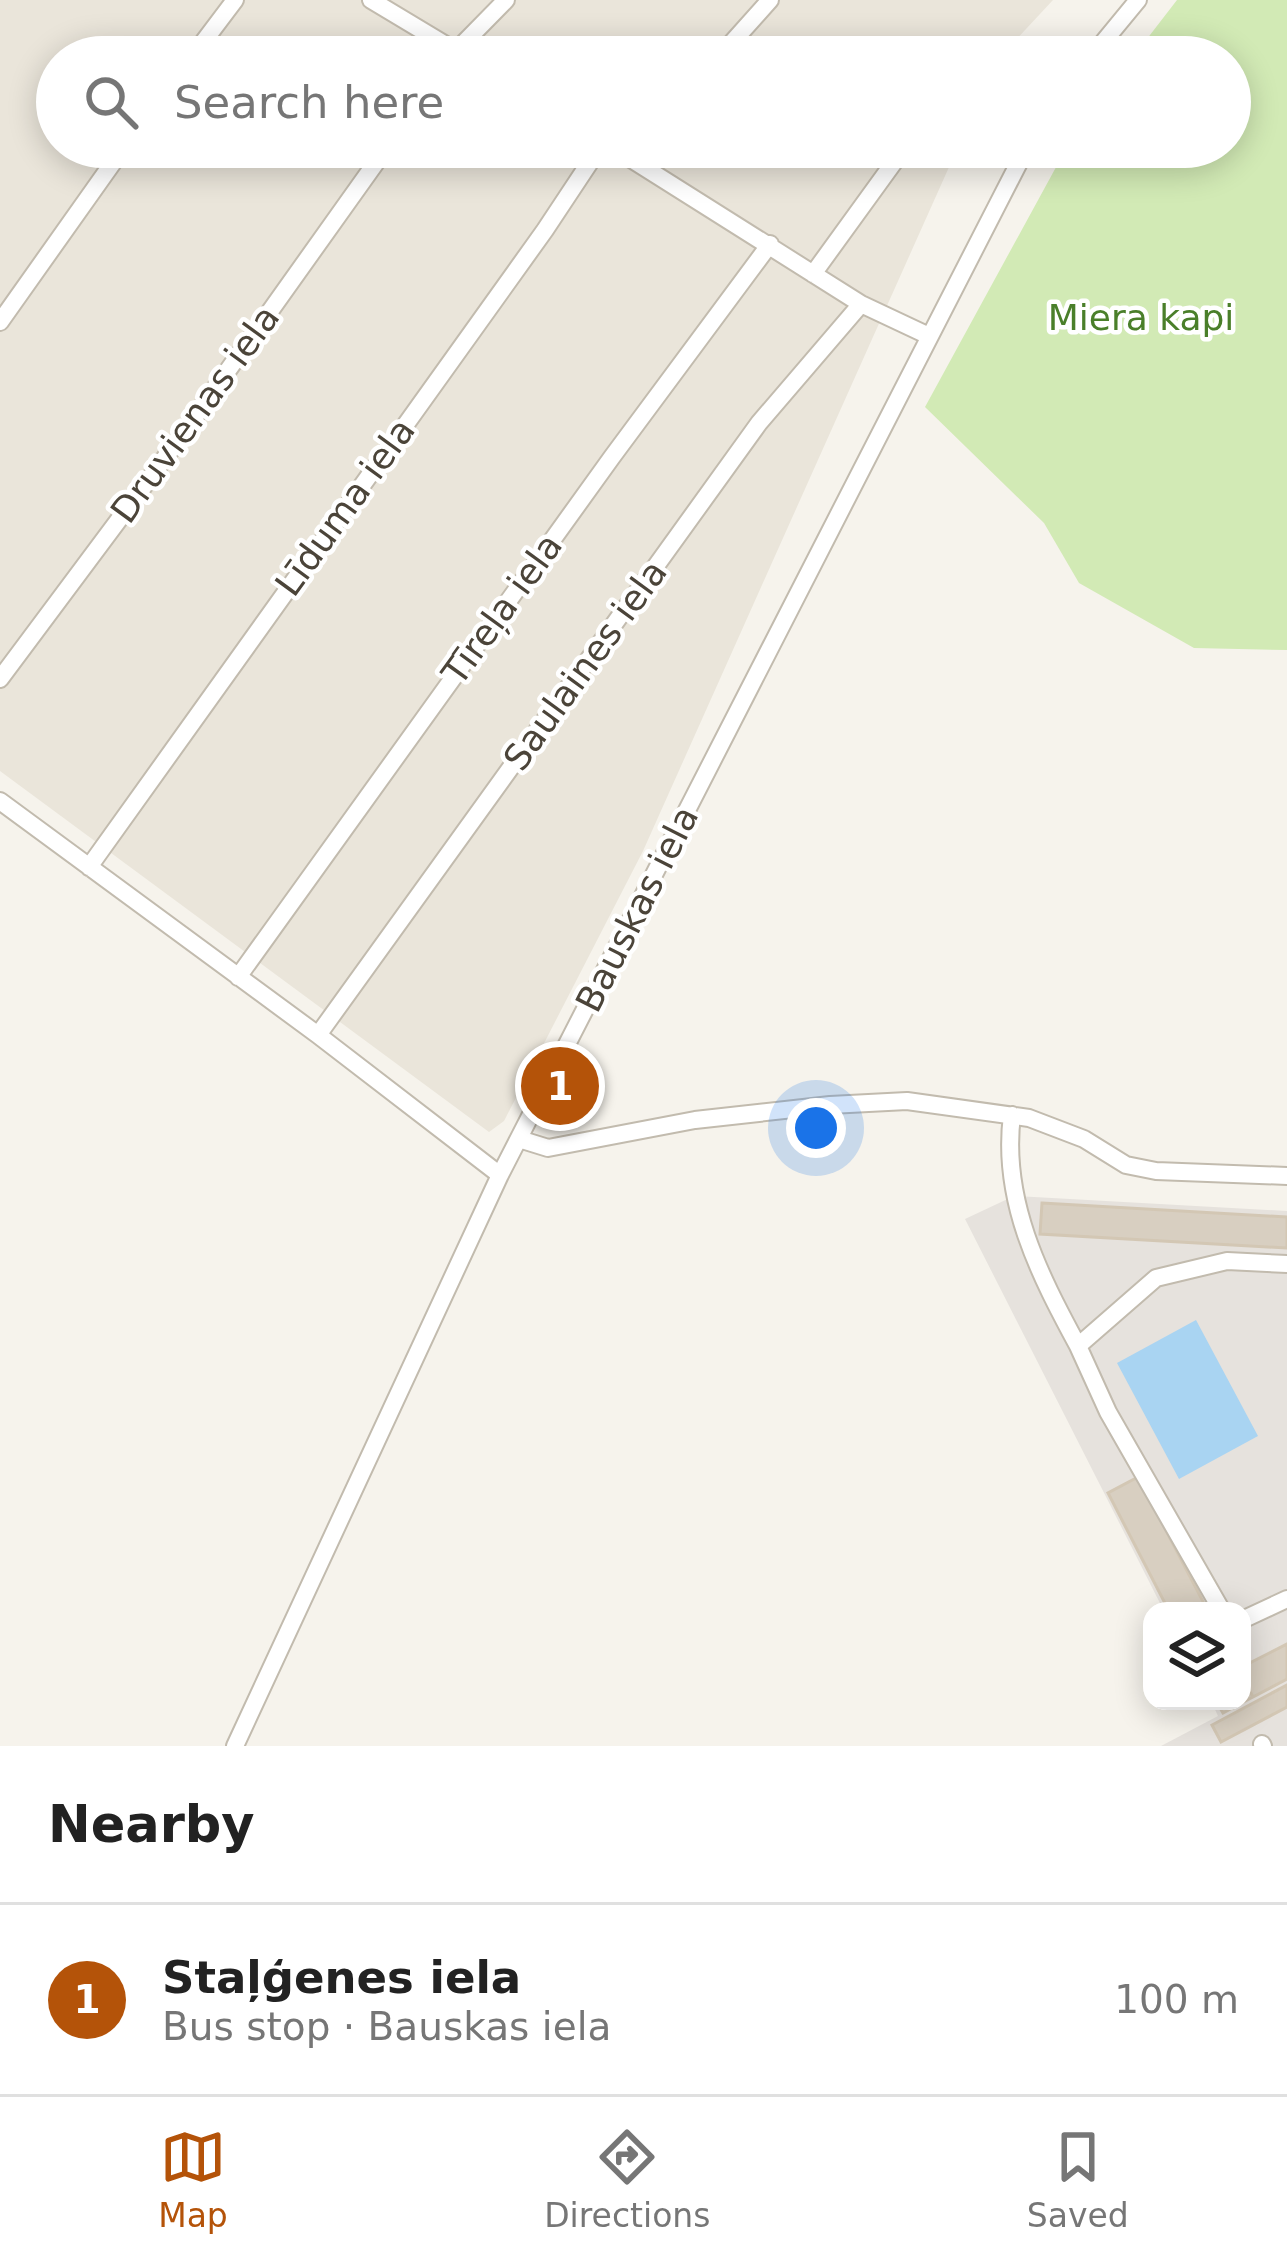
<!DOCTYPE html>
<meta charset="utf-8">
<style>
body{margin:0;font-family:"DejaVu Sans",sans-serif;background:#f6f6f6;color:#222}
.controls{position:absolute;right:36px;bottom:36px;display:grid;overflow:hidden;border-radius:24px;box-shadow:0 6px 30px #0003}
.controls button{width:108px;height:108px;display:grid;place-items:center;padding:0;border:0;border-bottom:3px solid #e0e0e0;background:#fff;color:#222;font:60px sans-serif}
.you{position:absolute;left:816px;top:1128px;width:42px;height:42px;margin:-30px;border:9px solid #fff;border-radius:50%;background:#1a73e8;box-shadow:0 0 0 18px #1a73e833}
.badge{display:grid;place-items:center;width:78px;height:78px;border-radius:50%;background:#b45309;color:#fff;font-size:39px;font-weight:700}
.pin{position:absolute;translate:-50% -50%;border:6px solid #fff;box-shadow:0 3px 12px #0006}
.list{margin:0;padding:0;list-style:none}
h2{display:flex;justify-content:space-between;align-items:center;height:156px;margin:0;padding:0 48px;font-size:51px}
h2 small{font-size:39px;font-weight:400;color:#767676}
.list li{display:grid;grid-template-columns:78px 1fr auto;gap:36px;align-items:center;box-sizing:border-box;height:192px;padding:0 48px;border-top:3px solid #e0e0e0}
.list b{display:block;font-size:45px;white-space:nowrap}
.list p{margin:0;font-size:39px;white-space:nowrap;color:#767676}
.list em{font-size:39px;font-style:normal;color:#767676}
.icon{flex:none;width:66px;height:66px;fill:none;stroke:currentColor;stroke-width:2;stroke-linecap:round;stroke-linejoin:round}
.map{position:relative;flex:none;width:1287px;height:1746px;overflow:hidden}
.search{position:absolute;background:#fff;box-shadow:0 6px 30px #0003;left:36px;right:36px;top:36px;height:132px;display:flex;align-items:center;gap:30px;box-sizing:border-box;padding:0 42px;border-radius:66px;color:#767676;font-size:45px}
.sheet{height:348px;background:#fff}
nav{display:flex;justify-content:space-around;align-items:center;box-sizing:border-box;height:168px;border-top:3px solid #e0e0e0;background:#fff;font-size:33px;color:#767676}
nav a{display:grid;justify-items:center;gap:6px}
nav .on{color:#b45309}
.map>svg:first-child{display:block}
.residential{fill:#eae5da}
.industrial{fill:#e6e2dd}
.green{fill:#d2eab5}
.water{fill:#a9d4f2}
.building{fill:#d8cfc1;stroke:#d3c7b4;stroke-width:3}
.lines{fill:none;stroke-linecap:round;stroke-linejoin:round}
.minor-casing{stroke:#c2bbae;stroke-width:20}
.minor{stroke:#fff;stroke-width:16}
.labels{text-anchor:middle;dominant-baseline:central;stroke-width:9;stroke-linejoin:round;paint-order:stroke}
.park-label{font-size:36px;fill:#4a7f2a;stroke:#fff}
.street-label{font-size:36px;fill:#4b4439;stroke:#fff}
</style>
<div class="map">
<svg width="1287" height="1746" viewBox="0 0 1287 1746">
<rect width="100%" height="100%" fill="#f6f3ec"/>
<path class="residential" d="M0,0H1053L1000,57H57V147H958L643,851L504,1121L489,1132L0,771Z"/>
<path class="industrial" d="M1014,1196L1287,1211V1746H1161L1218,1716L1211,1701H1242V1611H1164L965,1219Z"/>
<path class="green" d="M1177,0H1287V650L1194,648L1079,583L1044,523L925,407L1067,147H1230V57H1133Z"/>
<path class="water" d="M1196,1320L1258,1436L1179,1479L1117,1363Z"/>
<path class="building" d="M1042,1203L1287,1217V1248L1040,1234Z
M1138,1477L1208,1611H1169L1108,1493Z
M1287,1644V1679L1253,1697L1242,1676V1667Z
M1242,1676L1253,1697L1223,1713L1216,1701H1242Z
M1287,1685V1707L1221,1742L1212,1725Z"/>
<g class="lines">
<defs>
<path id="minor" d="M371,0L466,57
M452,55L506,0
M192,57L235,0
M719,57L770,0
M971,57L977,49
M1091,57L1138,0
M612,147L861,304L929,336
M813,274L905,147
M0,322L124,147
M0,679L179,439L387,147
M0,801L318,1035L500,1175
M89,867L545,230L600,147
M238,977L612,457L770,244
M318,1035L759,423L861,304
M830,1105L832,1129
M1012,1115C1001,1200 1039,1274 1078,1346
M519,1139L548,1148L695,1120L830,1105L907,1101L1029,1118L1084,1139L1126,1165L1156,1171L1287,1176
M1222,1611L1108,1412L1078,1346L1156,1278L1227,1261L1287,1264
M1242,1620L1287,1599
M1262,1744L1263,1746
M235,1746L500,1175L1027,147"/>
</defs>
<use href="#minor" class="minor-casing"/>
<use href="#minor" class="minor"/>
</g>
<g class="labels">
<g class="park-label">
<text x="1141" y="317">Miera kapi</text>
</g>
<g class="street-label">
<text transform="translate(195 414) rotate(-54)">Druvienas iela</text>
<text transform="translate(345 507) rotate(-54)">Līduma iela</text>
<text transform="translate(502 609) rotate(-54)">Tīreļa iela</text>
<text transform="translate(585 665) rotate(-54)">Saulaines iela</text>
<text transform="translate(637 909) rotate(-63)">Bauskas iela</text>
</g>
</g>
</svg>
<div class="controls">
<button><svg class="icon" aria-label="layers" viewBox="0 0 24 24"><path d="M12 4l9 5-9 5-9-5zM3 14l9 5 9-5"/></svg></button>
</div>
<div class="you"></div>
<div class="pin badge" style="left:560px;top:1086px">1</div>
<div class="search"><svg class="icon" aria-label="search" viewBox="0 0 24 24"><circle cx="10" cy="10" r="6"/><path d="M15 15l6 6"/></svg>Search here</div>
</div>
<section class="sheet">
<h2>Nearby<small></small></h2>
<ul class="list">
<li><span class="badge">1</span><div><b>Staļģenes iela</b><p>Bus stop · Bauskas iela</p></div><em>100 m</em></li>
</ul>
</section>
<nav>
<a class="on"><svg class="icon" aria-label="map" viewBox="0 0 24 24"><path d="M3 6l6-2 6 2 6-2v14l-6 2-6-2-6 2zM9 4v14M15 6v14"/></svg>Map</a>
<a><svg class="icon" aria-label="directions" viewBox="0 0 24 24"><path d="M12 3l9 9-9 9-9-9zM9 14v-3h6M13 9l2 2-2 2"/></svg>Directions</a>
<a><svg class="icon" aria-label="saved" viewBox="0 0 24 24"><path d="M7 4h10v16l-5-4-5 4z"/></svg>Saved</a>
</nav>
